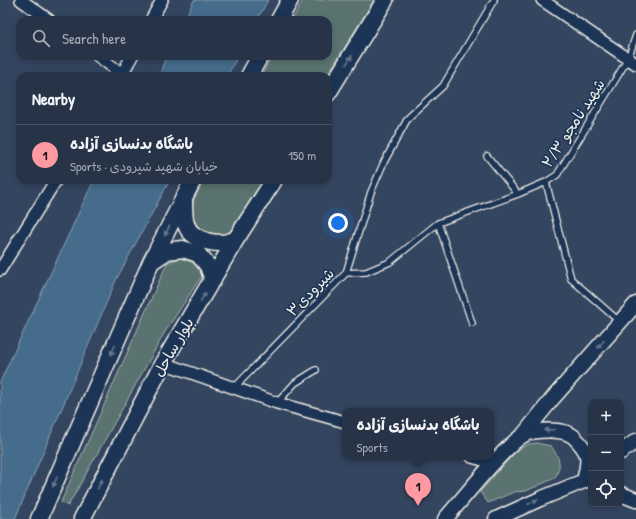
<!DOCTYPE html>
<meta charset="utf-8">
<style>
body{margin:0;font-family:"Patrick Hand","Playpen Sans Arabic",sans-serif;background:#2f3c4f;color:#f1f3f6}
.controls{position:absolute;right:12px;bottom:12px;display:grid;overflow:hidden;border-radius:8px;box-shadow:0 2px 6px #0003}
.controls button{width:36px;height:36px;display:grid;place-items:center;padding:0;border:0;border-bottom:1px solid #434f60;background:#273448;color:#f1f3f6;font:20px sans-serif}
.you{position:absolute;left:338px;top:223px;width:14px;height:14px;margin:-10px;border:3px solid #fff;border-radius:50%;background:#1a73e8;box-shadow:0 0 0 6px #1a73e833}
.badge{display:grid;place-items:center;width:26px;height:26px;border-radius:50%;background:#ff9aa2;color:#111;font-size:13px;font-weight:700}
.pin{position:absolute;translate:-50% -33px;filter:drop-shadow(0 1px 2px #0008)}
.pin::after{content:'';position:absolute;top:21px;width:14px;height:12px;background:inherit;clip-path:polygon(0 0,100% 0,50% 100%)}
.popup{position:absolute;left:342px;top:408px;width:152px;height:52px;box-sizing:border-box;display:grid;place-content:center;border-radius:8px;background:#273448;filter:drop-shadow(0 1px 3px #0005);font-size:13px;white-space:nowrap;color:#a4aab4}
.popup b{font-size:15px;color:#f1f3f6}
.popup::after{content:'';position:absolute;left:50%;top:100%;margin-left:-8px;border:8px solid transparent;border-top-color:#273448}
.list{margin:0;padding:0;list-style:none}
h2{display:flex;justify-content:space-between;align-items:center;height:52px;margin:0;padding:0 16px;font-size:17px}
h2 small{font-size:13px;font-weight:400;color:#a4aab4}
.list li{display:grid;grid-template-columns:26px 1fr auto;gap:12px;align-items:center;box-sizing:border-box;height:60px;padding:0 16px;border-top:1px solid #434f60}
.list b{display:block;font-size:15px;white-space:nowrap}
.list p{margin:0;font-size:13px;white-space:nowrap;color:#a4aab4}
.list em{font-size:13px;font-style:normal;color:#a4aab4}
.icon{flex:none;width:22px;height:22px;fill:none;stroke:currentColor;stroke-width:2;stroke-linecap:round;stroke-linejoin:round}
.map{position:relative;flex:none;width:636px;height:519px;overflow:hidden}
.search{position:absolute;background:#273448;box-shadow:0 2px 6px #0003;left:16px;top:16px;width:316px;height:44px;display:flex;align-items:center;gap:10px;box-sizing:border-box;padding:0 14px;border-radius:12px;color:#a4aab4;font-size:15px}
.panel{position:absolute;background:#273448;box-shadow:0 2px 6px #0003;left:16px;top:72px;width:316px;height:112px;border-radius:12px}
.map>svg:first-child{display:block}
.green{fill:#5a736f;stroke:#a7b2ac}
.water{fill:#446c8c;stroke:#8aa1b1}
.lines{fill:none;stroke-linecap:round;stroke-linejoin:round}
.service-casing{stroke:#f4f1e8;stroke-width:8}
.minor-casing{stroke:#f4f1e8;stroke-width:14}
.tertiary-casing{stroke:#f4f1e8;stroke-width:17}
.secondary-casing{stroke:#f4f1e8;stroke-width:19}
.service{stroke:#1d3557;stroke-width:5.5}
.minor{stroke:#1d3557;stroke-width:11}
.tertiary{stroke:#1d3557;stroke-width:14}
.secondary{stroke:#1d3557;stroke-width:16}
.oneway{fill:#68778a}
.labels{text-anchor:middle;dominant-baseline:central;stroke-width:3.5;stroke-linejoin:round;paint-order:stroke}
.street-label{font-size:15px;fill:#f4f1e8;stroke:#1d3557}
</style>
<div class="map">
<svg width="636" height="519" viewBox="0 0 636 519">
<rect width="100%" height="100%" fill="#344560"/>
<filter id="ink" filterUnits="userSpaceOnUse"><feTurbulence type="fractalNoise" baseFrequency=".025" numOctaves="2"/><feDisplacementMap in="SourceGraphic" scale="8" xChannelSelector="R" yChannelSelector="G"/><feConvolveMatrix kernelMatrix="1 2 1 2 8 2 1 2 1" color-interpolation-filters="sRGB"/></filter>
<g filter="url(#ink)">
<path class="green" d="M303,0H374L327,76H261L272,56H328V20H292Z
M204,180H263L228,236L206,233L197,225L193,217L192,203Z
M179,258L192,262L203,274L165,332L68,506L61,502L167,263Z
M537,443L551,446C560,459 562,464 555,478L526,491L514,492L488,503L480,492L515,452L528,444Z"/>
<path class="water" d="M194,0H268L257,20H184Z
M166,56H238L227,76H159Z
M94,180H170L116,280L15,519H0V382Z"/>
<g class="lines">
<defs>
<path id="service" d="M487,156L518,194
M546,182L571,279L620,322
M438,223L472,323
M346,273L371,192L384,162L408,118L443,86L494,0
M234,388L346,273L366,272L390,262L438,223L518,194L546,182L557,175L628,59L636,35
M277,403L295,383L316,370"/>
<path id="minor" d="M21,0L49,20
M542,0L636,64
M151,20L162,0
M98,56L122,74
M121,76L132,56
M0,270L56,180
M163,363L277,403L345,422
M472,457L493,463"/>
<path id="tertiary" d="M523,435L553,398L636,304
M621,452L636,441
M621,494L636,500
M445,519C466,495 485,470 508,448C512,444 517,439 522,436C532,429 564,428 574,437C591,454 589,459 584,481L540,499L496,519"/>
<path id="secondary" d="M279,20L290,0
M249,76L260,56
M328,93L385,0
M184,198C184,205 184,213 185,220C187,237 207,243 221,243C226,243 232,241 236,239
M152,261L167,251L183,249L198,254L208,266L213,280
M39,519L151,262L193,180
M82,519L163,363L236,239L274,180"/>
</defs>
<use href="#service" class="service-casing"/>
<use href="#minor" class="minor-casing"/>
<use href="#tertiary" class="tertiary-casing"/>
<use href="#secondary" class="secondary-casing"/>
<use href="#service" class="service"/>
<use href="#minor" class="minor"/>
<use href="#tertiary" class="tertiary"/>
<use href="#secondary" class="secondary"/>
</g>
<defs><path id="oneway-solid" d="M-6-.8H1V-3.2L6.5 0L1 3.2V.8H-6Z"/></defs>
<g class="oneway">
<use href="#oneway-solid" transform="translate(349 60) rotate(-58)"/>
<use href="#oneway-solid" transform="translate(167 231) rotate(116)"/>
<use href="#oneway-solid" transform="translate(203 297) rotate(-59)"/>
<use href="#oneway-solid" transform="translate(601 344) rotate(131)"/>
<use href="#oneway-solid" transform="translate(113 350) rotate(114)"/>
<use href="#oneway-solid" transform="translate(549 430) rotate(175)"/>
<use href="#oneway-solid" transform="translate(55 482) rotate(114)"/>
<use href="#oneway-solid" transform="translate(100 484) rotate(-63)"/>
<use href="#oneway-solid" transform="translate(533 502) rotate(-25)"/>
</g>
</g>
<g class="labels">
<g class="street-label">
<text transform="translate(573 123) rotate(-57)">شهید نامجو ۲/۳</text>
<text transform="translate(310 292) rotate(-46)">شیرودی۳</text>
<text transform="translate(173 347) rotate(-60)">بلوار ساحل</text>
</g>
</g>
</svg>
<div class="controls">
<button>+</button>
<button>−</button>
<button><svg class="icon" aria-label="locate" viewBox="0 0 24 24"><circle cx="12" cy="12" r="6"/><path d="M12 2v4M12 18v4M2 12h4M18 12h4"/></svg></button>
</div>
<div class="you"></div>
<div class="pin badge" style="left:418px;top:506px">1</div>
<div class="popup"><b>باشگاه بدنسازی آزاده</b>Sports</div>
<div class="search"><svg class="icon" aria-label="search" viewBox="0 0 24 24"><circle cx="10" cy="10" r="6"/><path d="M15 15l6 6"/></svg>Search here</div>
<section class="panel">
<h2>Nearby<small></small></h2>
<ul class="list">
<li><span class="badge">1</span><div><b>باشگاه بدنسازی آزاده</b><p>Sports · خیابان شهید شیرودی</p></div><em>150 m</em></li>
</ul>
</section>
</div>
